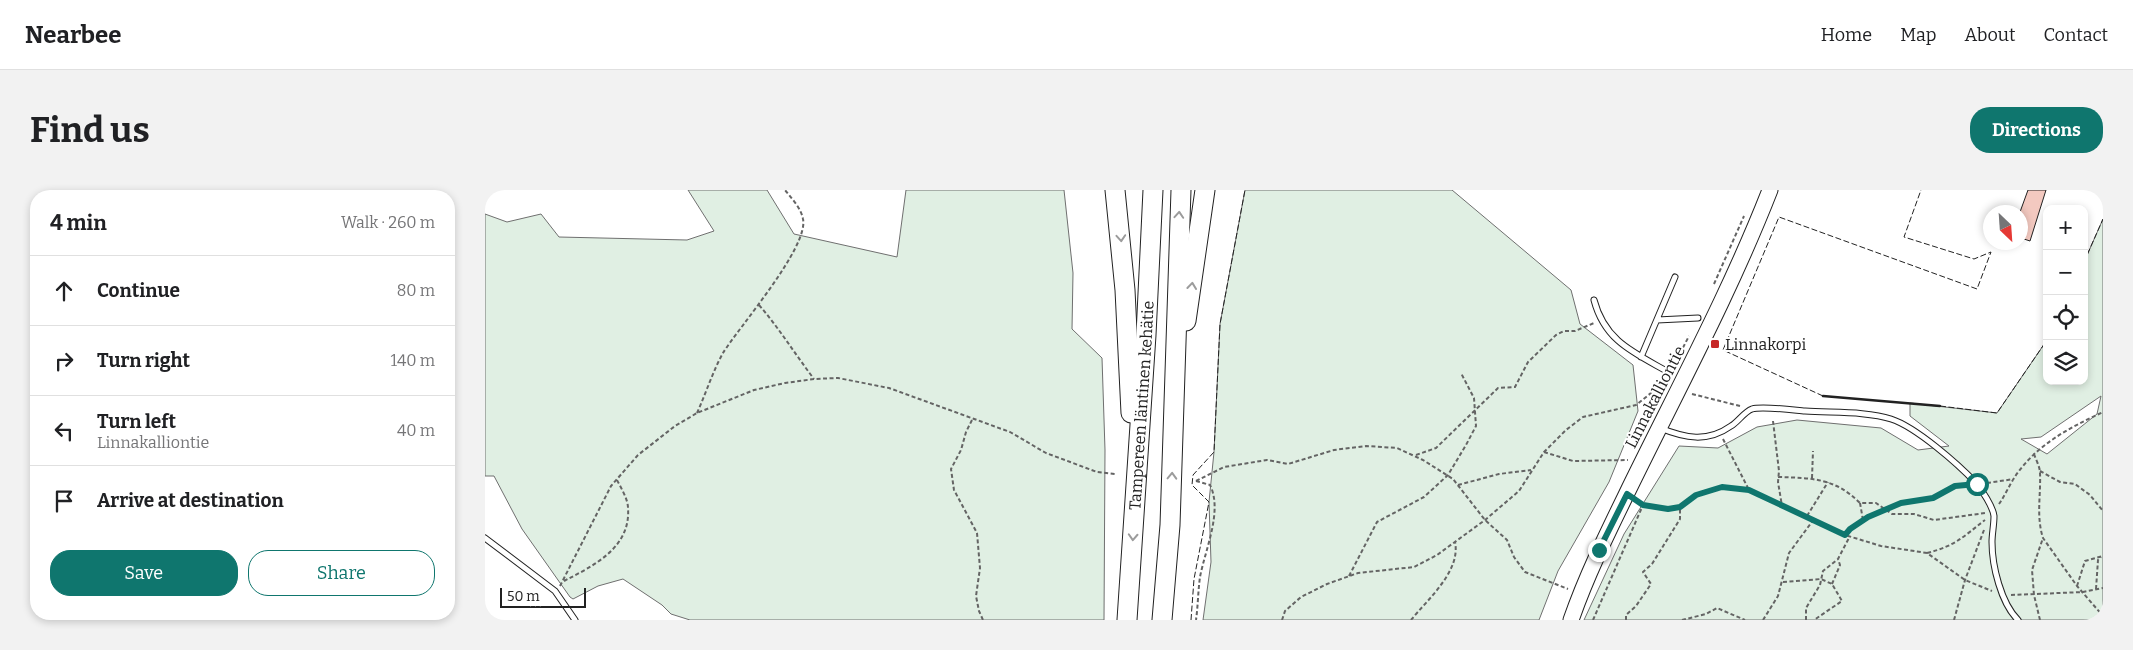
<!DOCTYPE html>
<meta charset="utf-8">
<style>
body{margin:0;font-family:Bitter,serif;background:#f2f2f2;color:#202124}
.controls{position:absolute;right:15px;top:15px;display:grid;overflow:hidden;border-radius:10px;box-shadow:0 2px 8px #0003}
.controls button{width:45px;height:45px;display:grid;place-items:center;padding:0;border:0;border-bottom:1px solid #e0e0e0;background:#fff;color:#202124;font:25px sans-serif}
.compass{position:absolute;left:1498px;top:15px;width:45px;height:45px;border-radius:50%;background:#fff;box-shadow:0 2px 8px #0003;rotate:155deg}
.scale{position:absolute;left:15px;bottom:12px;width:86px;box-sizing:border-box;padding-left:5px;border:2px solid #222;border-top:0;font-size:14px;line-height:18px;white-space:nowrap;color:#222;-webkit-text-stroke:4px #fff;paint-order:stroke}
.stop{position:absolute;width:15px;height:15px;margin:-11px;border:4px solid #0f766e;border-radius:50%;background:#fff}
.stop.end{background:#0f766e;border-color:#fff;box-shadow:0 1px 5px #0008}
.list{margin:0;padding:0;list-style:none}
h2{display:flex;justify-content:space-between;align-items:center;height:65px;margin:0;padding:0 20px;font-size:21px}
h2 small{font-size:16px;font-weight:400;color:#757577}
.list li{display:grid;grid-template-columns:32px 1fr auto;gap:15px;align-items:center;box-sizing:border-box;height:70px;padding:0 20px;border-top:1px solid #e0e0e0}
.list b{display:block;font-size:19px;white-space:nowrap}
.list p{margin:0;font-size:16px;white-space:nowrap;color:#757577}
.list em{font-size:16px;font-style:normal;color:#757577}
.actions{display:flex;gap:10px;padding:15px 20px}
.actions a{flex:1;padding:11px 0;border:1px solid #0f766e;border-radius:20px;text-align:center;font-size:18px;color:#0f766e}
.actions .main{background:#0f766e;color:#fff}
.icon{flex:none;width:28px;height:28px;fill:none;stroke:currentColor;stroke-width:2;stroke-linecap:round;stroke-linejoin:round}
.map{position:relative;flex:none;width:1618px;height:430px;overflow:hidden;border-radius:20px}
header{display:flex;align-items:center;gap:30px;box-sizing:border-box;height:70px;padding:0 25px;background:#fff;border-bottom:1px solid #e0e0e0}
header strong{font-size:24px}
nav{display:flex;gap:28px;margin-inline-start:auto;font-size:18px}
.intro{display:flex;align-items:center;justify-content:space-between;box-sizing:border-box;height:120px;padding:0 30px}
h1{margin:0;font-size:35px}
.button{padding:12px 22px;border-radius:20px;background:#0f766e;color:#fff;font-size:18px;font-weight:700}
main{display:flex;gap:30px;padding:0 30px}
aside{flex:1;background:#fff;border-radius:20px;box-shadow:0 2px 8px #0003}
.map>svg:first-child{display:block}
.green{fill:#e0efe3;stroke:#6f6f6f;fill-rule:evenodd}
.building{fill:#f3c9c0;stroke:#222}
.lines{fill:none;stroke-linecap:round;stroke-linejoin:round}
.lane-casing{stroke:#222;stroke-width:7}
.secondary-casing{stroke:#222;stroke-width:17}
.highway-casing{stroke:#222;stroke-width:21}
.path{stroke:#646464;stroke-width:2;stroke-dasharray:4 2.5;stroke-linecap:butt}
.lane{stroke:#fff;stroke-width:5}
.secondary{stroke:#fff;stroke-width:15}
.highway{stroke:#fff;stroke-width:19}
.fence{stroke:#222;stroke-width:1;stroke-dasharray:6 2.5;stroke-linecap:butt}
.wall{stroke:#222;stroke-width:2.5}
.oneway{stroke:#9c9c9c}
.route{stroke:#0f766e;stroke-width:6}
.poi-dot{fill:#c62828;stroke:#fff;stroke-width:2}
.labels{text-anchor:middle;dominant-baseline:central;stroke-width:4;stroke-linejoin:round;paint-order:stroke}
.poi-label{font-size:16px;fill:#222;stroke:#fff;text-anchor:start}
.street-label{font-size:16px;fill:#222;stroke:#fff}
</style>
<header>
<strong>Nearbee</strong>
<nav><a>Home</a><a>Map</a><a>About</a><a>Contact</a></nav>
</header>
<div class="intro"><h1>Find us</h1><a class="button">Directions</a></div>
<main>
<aside>
<h2>4 min<small>Walk · 260 m</small></h2>
<ul class="list">
<li><svg class="icon" aria-label="ahead" viewBox="0 0 24 24"><path d="M12 20V5M6 11l6-6 6 6"/></svg><div><b>Continue</b></div><em>80 m</em></li>
<li><svg class="icon" aria-label="right" viewBox="0 0 24 24"><path d="M7 20v-9h11M14 6l5 5-5 5"/></svg><div><b>Turn right</b></div><em>140 m</em></li>
<li><svg class="icon" aria-label="left" viewBox="0 0 24 24"><path d="M17 20v-9H6M10 6l-5 5 5 5"/></svg><div><b>Turn left</b><p>Linnakalliontie</p></div><em>40 m</em></li>
<li><svg class="icon" aria-label="arrive" viewBox="0 0 24 24"><path d="M6 21V4h12l-3 4 3 4H6"/></svg><div><b>Arrive at destination</b></div></li>
</ul>
<div class="actions"><a class="main">Save</a><a>Share</a></div>
</aside>
<div class="map">
<svg width="1618" height="430" viewBox="0 0 1618 430">
<rect width="100%" height="100%" fill="#fff"/>
<path class="green" d="M203,0H282L309,44L412,67L421,0H579L588,83L587,139L617,168L620,260L619,430H205L186,424L177,415L138,389L113,396L88,409L85,407L37,339L9,286H0V24L22,32L56,24L74,47L202,50L229,41Z
M760,0H967L1086,100L1095,134L1148,175L1153,221L1124,292L1073,381L1054,430H718L726,372L724,312L729,262L735,134Z
M1618,29V430H1099L1139,344L1194,256L1233,258L1272,237L1312,230L1396,238L1433,260L1464,256L1425,226V213L1512,223L1562,150V191H1599V72ZM1616,206L1612,224L1562,264L1536,249L1556,247Z"/>
<path class="building" d="M1543,0H1561L1545,51L1536,48L1535,22Z"/>
<g class="lines">
<defs>
<path id="lane" d="M1109,110C1120,152 1150,163 1185,183
M1172,130L1213,128
M1156,167L1190,87
M1175,238C1200,248 1222,253 1246,236C1253,232 1259,222 1267,219C1277,216 1308,220 1320,221C1346,223 1382,221 1406,229C1431,237 1473,274 1491,293C1497,300 1508,317 1509,326C1509,335 1507,344 1507,352C1507,376 1516,413 1533,430
M0,348L70,401L90,430"/>
<path id="secondary" d="M1086,430C1101,387 1121,346 1141,305C1190,204 1244,105 1285,0"/>
<g id="highway">
<path d="M630,0L640,100L646,223"/>
<path d="M701,131L720,0"/>
<path id="s1" d="M642,430L661,145L668,0"/>
<path d="M677,430L685,335L696,0"/>
</g>
</defs>
<use href="#lane" class="lane-casing"/>
<use href="#secondary" class="secondary-casing"/>
<use href="#highway" class="highway-casing"/>
<path class="path" d="M1229,94L1259,26
M274,115C294,138 310,164 329,189
M1189,175L1204,146
M1207,204L1255,216
M1168,218L1180,193
M212,223C221,203 228,181 238,163C254,137 324,57 318,29C316,18 307,9 300,0
M487,230L481,242L476,260L466,279L469,300L492,343L495,378L491,406L494,421L498,430
M1288,231L1294,281L1293,292L1297,316
M1238,249L1264,300
M1059,262L1088,271L1143,270
M1549,264C1551,270 1555,277 1555,283C1556,305 1551,326 1558,348L1592,396L1618,426
M931,265L951,258L1013,198L1030,197L1043,172L1071,145L1079,141H1090L1109,133
M1555,281L1575,292L1590,294L1605,305L1618,321
M1293,287C1327,288 1350,288 1375,313H1391L1407,324H1429L1449,330L1500,323
M1327,288L1328,261
M711,291L739,277L782,270L803,274L849,260L881,256L912,258L938,270L968,289L1000,330L1022,350L1029,367L1040,382L1083,399
M711,291L725,295C738,321 720,360 715,387C713,401 713,416 711,430
M1502,293L1529,289
M973,295L1014,284L1046,280
M1152,311L1158,315L1183,319L1195,317L1211,305L1237,297L1264,300L1360,345L1396,356L1442,363L1480,390L1507,401
M1375,313L1378,330
M1514,314C1521,304 1526,291 1534,281C1555,253 1586,237 1618,222
M1322,326L1343,292
M1360,345C1371,331 1400,316 1418,313C1428,311 1440,311 1449,308C1462,302 1467,296 1482,295
M1442,363C1470,356 1478,347 1500,330
M864,386L892,332L939,307L963,285L981,255L991,236L989,208L976,183
M79,391C108,376 146,358 143,318C143,309 136,298 132,290
M1298,392L1336,389L1347,394L1357,411L1329,430
M1347,394L1355,375L1353,369
M75,396L126,296L153,265L190,236L212,223L269,200L300,193L329,189L353,188L404,198L525,242L561,263L612,282L630,284
M1592,396L1600,371L1618,366
M1611,399L1613,370L1616,367
M1526,405L1598,402L1618,398
M797,430L800,421L816,407L842,394L873,383L929,377L952,365L1000,330L1034,301L1059,262L1081,240L1098,227L1151,215L1181,191L1183,192
M926,430C943,409 976,381 970,352
M1108,430L1158,315
M1141,430V425L1151,416L1166,394L1158,382L1167,374L1195,329V317
M1197,430L1221,424L1232,418L1260,430
M1278,430L1293,406L1304,363L1329,329
M1321,430V418L1335,395L1338,381L1353,369L1365,346
M1469,430L1480,390L1499,340
M1555,430L1549,405L1547,380L1558,348"/>
<use href="#lane" class="lane"/>
<use href="#secondary" class="secondary"/>
<use href="#highway" class="highway"/>
<path class="fence" d="M1599,72L1618,29
M1338,206L1238,160L1294,27L1492,99L1506,62L1489,69L1419,47L1436,0
M1455,216L1512,223L1562,150
M706,430L709,389L724,312L707,295L708,285L729,262L735,134L760,0"/>
<path class="wall" d="M1338,206L1455,216"/>
</g>
<defs><path id="oneway-chevron" d="M-2-3.5L2.5 0L-2 3.5" fill="none" stroke-width="1.6" stroke-linecap="round" stroke-linejoin="round" transform="scale(1.25)"/></defs>
<g class="oneway">
<use href="#oneway-chevron" transform="translate(694 25) rotate(-86)"/>
<use href="#oneway-chevron" transform="translate(636 48) rotate(86)"/>
<use href="#oneway-chevron" transform="translate(707 96) rotate(-84)"/>
<use href="#oneway-chevron" transform="translate(687 286) rotate(-88)"/>
<use href="#oneway-chevron" transform="translate(648 347) rotate(93)"/>
</g>
<g class="lines">
<path class="route" d="M1114,360L1142,304L1158,315L1183,319L1195,317L1211,305L1237,297L1264,300L1360,345L1365,339L1383,327L1416,313L1448,308L1470,296L1492,294"/>
</g>
<rect class="poi-dot" x="1225" y="149" width="10" height="10" rx="2.5"/>
<g class="labels">
<g class="poi-label">
<text x="1240" y="154">Linnakorpi</text>
</g>
<g class="street-label">
<text transform="translate(1170 207) rotate(-63)">Linnakalliontie</text>
<text stroke="none"><textPath href="#s1" startOffset="215">Tampereen läntinen kehätie</textPath></text>
</g>
</g>
</svg>
<div class="controls">
<button>+</button>
<button>−</button>
<button><svg class="icon" aria-label="locate" viewBox="0 0 24 24"><circle cx="12" cy="12" r="6"/><path d="M12 2v4M12 18v4M2 12h4M18 12h4"/></svg></button>
<button><svg class="icon" aria-label="layers" viewBox="0 0 24 24"><path d="M12 4l9 5-9 5-9-5zM3 14l9 5 9-5"/></svg></button>
</div>
<svg class="compass" viewBox="-18 -18 36 36"><path d="M0-13l5 13h-10z" fill="#e53935"/><path d="M0 13l5-13h-10z" fill="#757577"/></svg>
<div class="scale">50 m</div>
<div class="stop" style="left:1492px;top:294px"></div>
<div class="stop end" style="left:1114px;top:360px"></div>
</div>
</main>
